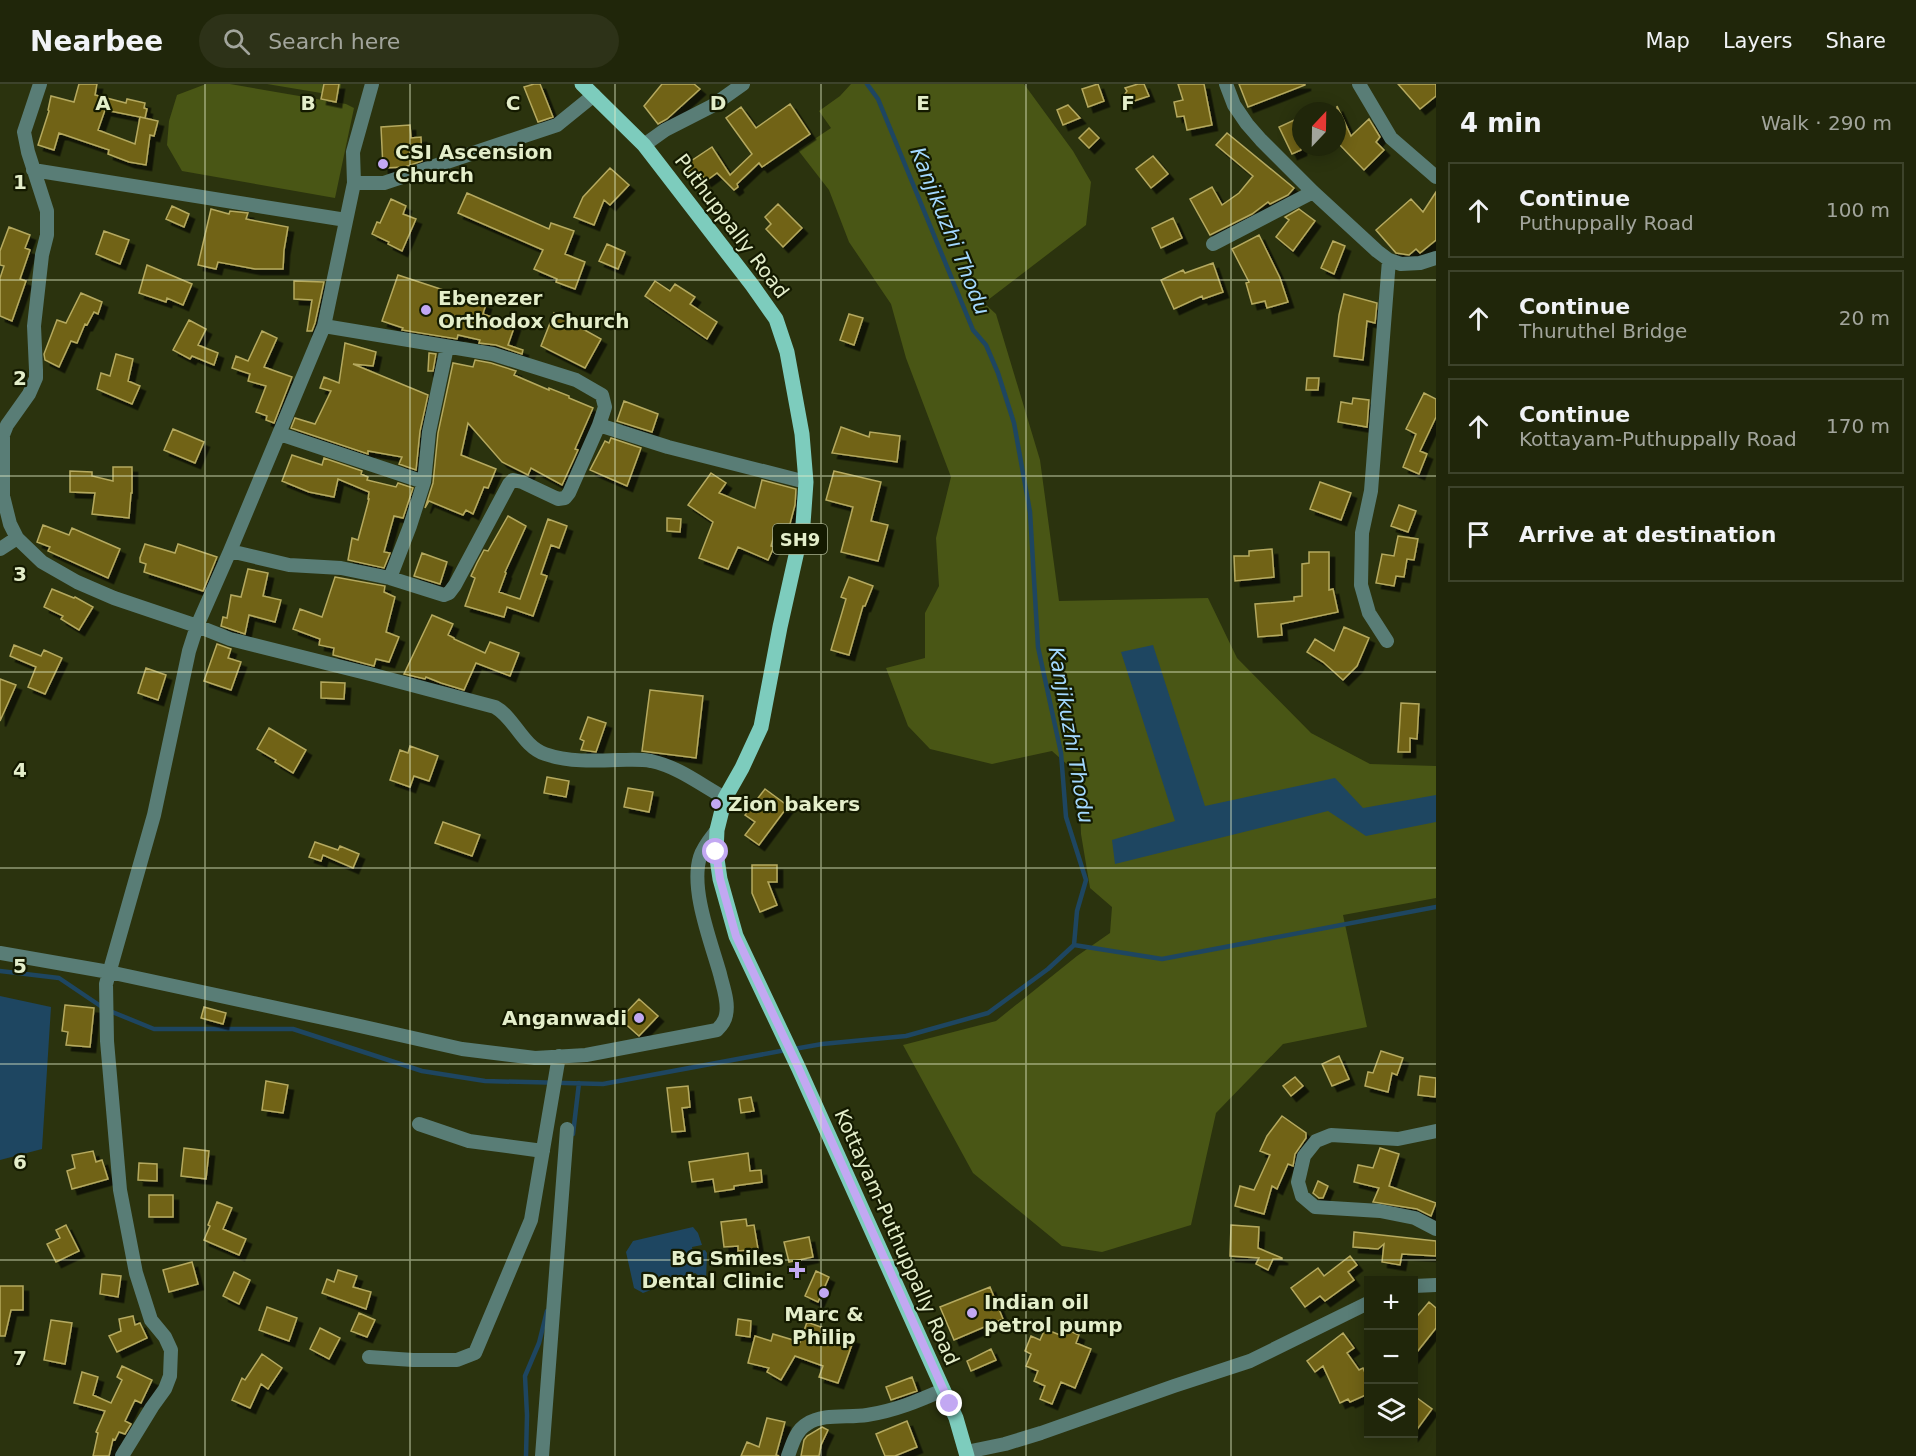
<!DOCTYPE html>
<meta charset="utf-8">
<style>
body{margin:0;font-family:"DejaVu Sans",sans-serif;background:#2d3218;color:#f1f3f6}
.controls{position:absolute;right:18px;bottom:18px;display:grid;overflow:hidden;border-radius:0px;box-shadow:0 3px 15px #0003}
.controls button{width:54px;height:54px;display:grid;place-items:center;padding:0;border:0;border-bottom:2px solid #3d432b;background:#20260a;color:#f1f3f6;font:30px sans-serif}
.compass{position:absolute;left:1292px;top:18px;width:54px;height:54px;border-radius:50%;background:#20260a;box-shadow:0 3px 15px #0003;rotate:22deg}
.stop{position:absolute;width:18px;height:18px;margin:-14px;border:4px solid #c2a8f2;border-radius:50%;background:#fff}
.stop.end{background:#c2a8f2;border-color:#fff;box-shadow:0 2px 6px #0008}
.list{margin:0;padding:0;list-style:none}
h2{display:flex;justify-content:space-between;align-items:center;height:78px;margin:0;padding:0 24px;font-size:26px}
h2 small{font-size:20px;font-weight:400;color:#a2a59c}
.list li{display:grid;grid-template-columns:39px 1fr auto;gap:18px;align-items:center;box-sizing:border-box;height:96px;margin:0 12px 12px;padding:0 12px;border:2px solid #3d432b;border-radius:0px}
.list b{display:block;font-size:22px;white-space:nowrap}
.list p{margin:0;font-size:20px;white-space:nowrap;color:#a2a59c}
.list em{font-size:20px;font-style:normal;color:#a2a59c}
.icon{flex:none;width:33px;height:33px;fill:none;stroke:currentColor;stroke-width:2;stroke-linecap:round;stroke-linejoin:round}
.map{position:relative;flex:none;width:1436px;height:1372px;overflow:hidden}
header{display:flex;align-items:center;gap:36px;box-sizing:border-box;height:84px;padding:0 30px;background:#20260a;border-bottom:2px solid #3d432b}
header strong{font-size:28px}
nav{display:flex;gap:33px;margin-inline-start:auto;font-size:21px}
.search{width:420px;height:54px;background:#2d3218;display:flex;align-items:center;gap:15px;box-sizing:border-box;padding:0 21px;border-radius:33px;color:#a2a59c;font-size:22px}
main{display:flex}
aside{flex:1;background:#20260a}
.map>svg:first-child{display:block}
.green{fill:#495615}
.water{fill:#1e4661}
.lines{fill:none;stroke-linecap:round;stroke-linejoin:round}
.stream{stroke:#1e4661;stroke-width:4.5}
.building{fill:#716415;stroke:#b5a95f;stroke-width:1.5;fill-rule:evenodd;filter:url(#shadow)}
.minor{stroke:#597d76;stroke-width:14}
.major{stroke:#7dccbd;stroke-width:15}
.route{stroke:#c2a8f2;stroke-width:8}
.grid{fill:none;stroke:#e4eeca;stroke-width:1.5;stroke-opacity:0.55}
.poi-dot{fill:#c2a8f2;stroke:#141a00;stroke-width:2}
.labels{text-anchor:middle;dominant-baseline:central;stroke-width:4.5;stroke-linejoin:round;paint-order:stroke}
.shield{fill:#141a00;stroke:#a6ae8d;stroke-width:1.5}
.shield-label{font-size:18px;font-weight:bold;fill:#e4eeca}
.poi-label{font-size:20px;font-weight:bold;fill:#e4eeca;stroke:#141a00;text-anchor:start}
.street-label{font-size:20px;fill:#e4eeca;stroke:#141a00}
.water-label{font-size:21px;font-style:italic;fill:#a3d8fe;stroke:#141a00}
.grid-label{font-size:20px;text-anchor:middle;font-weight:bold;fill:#e4eeca;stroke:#141a00;stroke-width:4.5;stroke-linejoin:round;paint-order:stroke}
</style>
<header>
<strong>Nearbee</strong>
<div class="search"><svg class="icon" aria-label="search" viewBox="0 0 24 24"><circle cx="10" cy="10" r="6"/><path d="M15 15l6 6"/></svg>Search here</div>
<nav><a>Map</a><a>Layers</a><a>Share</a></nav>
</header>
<main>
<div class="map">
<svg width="1436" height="1372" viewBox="0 0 1436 1372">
<defs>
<filter id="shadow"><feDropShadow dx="5.5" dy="5.5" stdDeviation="0" flood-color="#0009"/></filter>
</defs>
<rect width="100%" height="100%" fill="#2b330e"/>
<path class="green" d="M206,0H230L346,20L354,24L335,114L182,87L167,61L169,37L177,11Z
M267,0H341L339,12Z
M851,0H1024L1073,67L1091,98L1086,141L984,219L996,230L1040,376L1059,517L1208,514L1237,574L1311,649L1370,680L1436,682V814L1343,831L1367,943L1283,960L1216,1029L1191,1141L1102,1168L1062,1162L973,1089L903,961L996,937L1077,872L1110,849L1112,823L1090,804L1081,750L1079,691L1052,667L992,680L930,665L908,642L886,584L925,574V529L939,502L936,454L951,393L906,274L891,220L849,158L829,106L798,66L831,44L819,27L840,12Z"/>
<path class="water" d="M1153,561L1205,722L1335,694L1363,724L1436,711V738L1366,752L1328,727L1115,780L1112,756L1175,737L1121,568Z
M0,912L51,923L42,1065L0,1076Z
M693,1143L698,1149L702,1161L692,1163L693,1169L705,1166L707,1169L706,1197L695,1189L643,1209L634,1204L626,1168L633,1157Z"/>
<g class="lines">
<path class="stream" d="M1074,861L1162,875L1436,823
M0,887L59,894L105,925L154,945H293L422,987L485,997L603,1000L786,966
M794,965L822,960L906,952L988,929L1048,885L1074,861L1077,827L1086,796L1066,733L1061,669L1038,563L1030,428L1014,339L998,289L986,261L973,246L878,15L867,0
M573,1050L579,999
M526,1372L527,1331L525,1292L539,1259L547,1227"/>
</g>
<path class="building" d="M79,0H97L95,11L126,19L127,15L145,19L144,24L147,25L145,34L140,33L158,37L154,52L150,51L146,81L129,78L108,70L109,66L59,49L54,66L38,61L49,27L48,26L51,12L74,18ZM105,26L140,33L135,60L98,46Z
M324,0H339L336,18L321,15Z
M534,0H540L553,33L538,38L524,3Z
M662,0H694L700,5L667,35L658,40L644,22Z
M1098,0L1104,17L1088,23L1082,5Z
M1138,0H1144L1149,12L1128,19L1125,10L1127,7L1125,4Z
M1178,0H1204L1212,41L1187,46L1184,32L1177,33L1174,18L1183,16Z
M1239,0H1305V1L1248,23Z
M1398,0H1436V12L1420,25Z
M790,20L810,50L762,83L759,79L737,100L738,103L734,106L717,89L706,97L701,89L693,94L685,81L712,63L730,91L752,70L726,34L741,23L756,44Z
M1068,21L1080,34L1063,41L1057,26Z
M1337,22L1351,52L1369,35L1380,53L1376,58L1384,66L1364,86L1337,58Z
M1301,33V66L1292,70L1279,43Z
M410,41L411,54L421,53L422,77L405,83L383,84L381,43Z
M1089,44L1099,54L1089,64L1079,54Z
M1227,49L1294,104L1288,111L1270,120L1268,118L1252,130L1210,151L1190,115L1212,103L1222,121L1239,109L1253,92L1216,61Z
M1153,72L1168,90L1151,104L1136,85Z
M610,84L629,101L610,121L604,116L594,141L574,133L583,113Z
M1436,108V156L1420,169L1416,165L1409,171L1396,169L1376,146L1411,115L1423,128Z
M467,109L549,145L551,139L574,147L565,170L585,178L575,205L556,198L557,195L534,185L543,166L458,129Z
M391,115L406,122L403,130L416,135L402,167L388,160L389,158L372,150L377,138L380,139Z
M778,120L802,144L783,163L766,145L771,140L765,133Z
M172,122L189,130L184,143L166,135Z
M211,125L229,130L230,127L248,129L246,135L288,143L284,166L283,185H255L218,178L216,185L198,181Z
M1299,125L1315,137L1293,167L1276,153L1289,136L1285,133Z
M1173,134L1182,154L1161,164L1152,144Z
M9,143L30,151L25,164L30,166L20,195L26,197L12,237L0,232V194L4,182L0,181V167Z
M104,147L129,156L120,180L96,170Z
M1259,151L1280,194L1288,218L1267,224L1265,217L1252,220L1246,199L1249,198L1232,165Z
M1333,157L1345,162L1334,190L1321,184Z
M607,160L625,168L618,185L599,177Z
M1213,179L1223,208L1203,215L1202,212L1174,225L1161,196L1183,186L1185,189Z
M147,181L192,200L183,221L167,214L166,218L139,209Z
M398,191L486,220L483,230L515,241L508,261L523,266L522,270L496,261L479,259L480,256L458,251L457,255L402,246L403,244L382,237Z
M294,197L324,198L315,239L312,247H307L312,216L294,215Z
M655,197L670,207L675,200L695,213L690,220L717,238L707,255L645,212Z
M81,209L102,218L98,230L94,228L87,241L85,240L77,259L71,257L59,283L45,276L44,270L57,236L66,239Z
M1344,210L1377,219L1375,239L1367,237L1363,276L1334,272L1339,231Z
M554,229L601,255L585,284L541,262Z
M849,230L863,234L854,261L840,256Z
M189,236L206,245L198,261L218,269L214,281L192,272L190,275L173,266Z
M262,247L277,254L264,283L292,293L274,339L266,336L267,332L256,328L266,302L248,297L250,290L232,284L236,272L248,277Z
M345,259L376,268L373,282L353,280L428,311L420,347L416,386L399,380L402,373L368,367V370L291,344L295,334L315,340L331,307L320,304L324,293L339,299Z
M429,269L436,270L433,287H428Z
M116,270L133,275L128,297L140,302L132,320L97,305L101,289L110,292Z
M475,276L491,279L516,287L514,291L549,306V304L569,312V314L593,324L575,365L578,366L562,401L531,384L528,391L502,378L468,339L461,371L496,385L488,404L484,403L473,430L466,426L463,431L429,417L425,424L433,399L438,349L453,279L473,283Z
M1307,294H1319L1318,306H1306Z
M1424,309L1436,315V333L1420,367L1427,370L1419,390L1403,383L1416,350L1406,345Z
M1353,314L1369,316L1367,343L1338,338L1341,318L1352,320Z
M624,317L658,330L652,348L617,337Z
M841,343L869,353L870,348L900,352L897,378L832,369Z
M173,345L204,358L195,379L164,366Z
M611,354L641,364L627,402L590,386L605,357L609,359Z
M292,371L322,381L324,374L362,387L361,390L368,393L367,396L396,403L398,399L413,404L403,434L394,432L384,468L390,469L384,484L348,476L352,454L358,456L369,415H368L369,408L338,395L334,413L309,408L282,397Z
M113,383H132V409H131L129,434L92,430L95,409L70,408V387L92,388V392L113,397Z
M834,387L881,398L871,437L888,441L878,477L841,468L853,423L826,416Z
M711,389L726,399L719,409L755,424L762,396L796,405L795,421L787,451L780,449L779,452L774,451L771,462L774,463L768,476L738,463L728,485L699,474L713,438L688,421Z
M1320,398L1351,409L1341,436L1310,425Z
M1399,421L1416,427L1408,448L1391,442Z
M508,432L526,442L505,488L506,489L499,508L520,515L548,435L567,442L559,464L551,461L541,490L547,492L533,532L507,523L504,533L465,522L475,494L471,492L477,479L484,466L488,467Z
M667,434L681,435L680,448L667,447Z
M43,441L69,451L72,444L120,465L108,494L48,467L50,463L37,458Z
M1398,452L1418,455L1414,476L1407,475L1404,493L1396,492L1394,502L1376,499L1382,470L1394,472Z
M145,460L175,469L178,460L217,473L203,507L144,488L146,480L140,478V474Z
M1272,465L1274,493L1235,497L1234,472H1249V467Z
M1309,468H1329V506L1333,505L1338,528L1281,540L1282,551L1258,553L1255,520L1294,517V513L1302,512V480L1309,479Z
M422,469L447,478L440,500L414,492Z
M248,485L268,489L263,512L281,516L275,538L249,531L245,550L221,542L223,533L227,534L231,511L241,513Z
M335,493L385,502L384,508L395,513L386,548L399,553L389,578L376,575L374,582L333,571L334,564L319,561L320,555L293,545L300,525L322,533Z
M849,493L873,502L865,522H863L849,571L831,566L846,515L841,513Z
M52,505L74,514L75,513L93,523L79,546L61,535L63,532L44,523Z
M432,531L453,540L448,551L454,554V555L485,569L490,558L519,569L510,592L476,579L464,606L441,599L426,593L425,595L404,590Z
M1344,543L1369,554L1357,582L1343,596L1323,578L1307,568L1315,555L1334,567Z
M217,560L231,565L228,574L241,578L231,606L204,597Z
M14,561L41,572L44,566L62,574L45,610L28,603L36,583L10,572Z
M146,584L166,591L158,616L138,609Z
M0,595L16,601L0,637Z
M321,598L345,599L344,615L321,614Z
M650,606L703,612L696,674L642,667Z
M1401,619L1419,620L1417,655L1410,654V668H1398Z
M588,633L606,639L596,668L581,666L584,657L580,655Z
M269,644L306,666L293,689L275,678L276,676L257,665Z
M410,662L438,672L429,697L414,692L410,703L390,696L400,666L408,669Z
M547,693L569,697L566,713L544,709Z
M628,704L653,708L649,728L624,723Z
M765,705L788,722L759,761L745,751L755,738L745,731Z
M443,738L480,751L472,772L435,759Z
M315,758L338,766L340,762L359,770L353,784L323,771L321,777L309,773Z
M752,781H777V798H768L777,821L760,828L752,809Z
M639,915L658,932L639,952L620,935Z
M65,921L94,924L90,963L66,961L68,948L62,947Z
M204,923L226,929L223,940L201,934Z
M1381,967L1403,974L1397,991L1392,989L1388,1008L1365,1002L1368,988L1373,989Z
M1339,972L1349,995L1332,1002L1322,980Z
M1420,992L1436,994L1435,1013L1418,1011Z
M1295,993L1303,1002L1291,1012L1283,1002Z
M266,997L288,1001L283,1029L262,1026Z
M688,1002L690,1023L682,1024L685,1047L672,1048L667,1004Z
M751,1013L754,1027L741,1029L739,1015Z
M1282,1032L1306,1049V1054L1295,1070L1293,1082L1288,1080L1277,1105L1272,1102L1264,1130L1235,1122L1240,1102L1254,1106L1270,1071L1260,1067L1267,1052Z
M184,1064L209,1067L206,1095L181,1092Z
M1380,1064L1399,1070L1389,1102L1436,1119L1431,1132L1417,1125L1373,1118L1379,1104L1354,1098L1358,1081L1373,1084Z
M93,1067L96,1078L102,1076L108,1095L72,1105L67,1087L75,1084L72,1071Z
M748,1069L750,1087L761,1086L762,1098L734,1102V1105L715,1108L713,1095L692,1098L689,1078Z
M139,1079L157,1080V1097L138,1096Z
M1318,1097L1328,1102L1323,1114H1319L1313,1109Z
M149,1111H173V1133H149Z
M217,1118L232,1124L223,1145L246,1155L239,1171L204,1156L210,1142L208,1141Z
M746,1135L747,1142L754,1141L758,1165L738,1167V1162L724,1163L721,1138Z
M66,1141L79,1167L56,1178L47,1160L60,1154L56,1146Z
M1231,1141L1259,1143L1258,1164L1282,1174V1175H1273L1268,1186L1256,1180L1259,1174L1230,1172Z
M1354,1148L1436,1157V1172L1402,1170L1400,1181L1382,1178L1384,1160L1378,1165L1353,1163Z
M809,1153L813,1173L789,1178L784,1158Z
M1350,1172L1357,1181L1348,1188L1354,1196L1325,1217L1320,1212L1305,1223L1291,1204L1318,1184L1324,1192Z
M192,1178L198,1200L169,1208L163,1186Z
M338,1186L357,1192L353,1203L371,1208L366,1225L322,1209L327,1195L334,1198Z
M816,1187L829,1193L818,1218L805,1212Z
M234,1188L250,1196L239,1220L223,1212Z
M102,1190L121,1192L118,1213L100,1210Z
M0,1202H23V1226H11L5,1252H0Z
M990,1203L1003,1235L954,1256L940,1223Z
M1429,1218L1436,1224V1244L1413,1273V1237Z
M267,1223L297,1234L289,1257L259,1246Z
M359,1229L375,1236L367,1253L351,1247Z
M133,1232L135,1241L140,1239L147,1254L117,1268L109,1252L121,1247L119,1235Z
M738,1235L751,1237L750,1253L736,1251Z
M51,1236L72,1239L65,1280L44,1276Z
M807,1238L854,1255L838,1299L819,1293L823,1282L795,1272L781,1296L767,1288L769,1284L748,1279L755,1252L771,1257L773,1250L800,1258Z
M320,1244L340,1254L329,1275L310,1265Z
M1063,1244L1079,1251L1076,1259L1091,1265L1075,1304L1061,1298L1052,1320L1040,1315L1045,1302L1034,1297L1038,1287L1026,1282L1031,1270L1025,1267L1031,1252L1040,1256L1045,1245L1060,1251Z
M1343,1249L1354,1264L1347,1269L1359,1286L1363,1284L1368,1296V1310L1350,1318L1348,1315L1340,1319L1323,1282L1315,1288L1307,1277Z
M991,1265L996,1276L971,1287L967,1277Z
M262,1270L282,1284L268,1305L261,1300L250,1324L232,1316L242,1294L245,1296Z
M122,1282L152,1296L141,1319L135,1316L125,1337L131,1340L125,1350L119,1348L115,1356L113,1355L109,1372H93L98,1349L96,1348L105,1327L74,1319L82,1288L98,1293L93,1311L111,1319L122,1296L117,1293Z
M912,1293L917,1307L891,1316L886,1303Z
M1413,1311L1432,1325L1413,1351Z
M767,1334L785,1338L776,1371L779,1372H741L747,1358L759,1363Z
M907,1337L917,1363L895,1372H885L876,1350Z
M822,1343L828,1346L821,1361L819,1372H801L804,1356L807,1352Z"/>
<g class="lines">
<path class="minor" d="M40,0L24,48L28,68L47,127V151L42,171L34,242L36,286V294L29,310L7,341L3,351V412L10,440L17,454L42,478L77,498L114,514L197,542L230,555L374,591L495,623C515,634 522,662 545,670C568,678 594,677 618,676C629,676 640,675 651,677C679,683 701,701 725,714
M1226,0L1234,21L1247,40L1261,56L1313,108L1377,167L1389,176L1401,180L1420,179L1436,174
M1359,0L1391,54L1436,93
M644,61L665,46L712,22L743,0
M33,86L346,136
M354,99H384L557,41L594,11
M1213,160L1313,108
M599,341L668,363L806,398
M280,350L424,398
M0,465L17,454
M230,467L289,481L341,484L390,494L444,511L449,509L455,501L509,400L513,396L522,398L558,415L565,414L569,409L599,341L605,323L602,311L576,296L493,270L324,242
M390,494L410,442L424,398L429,348L447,263
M1387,557L1369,529L1361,501L1362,449L1371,407L1389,176
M0,869L109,888L342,938L462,965L535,974L586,971L717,946C721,942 725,937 726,931C729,918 723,903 720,890C711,858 690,805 700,773C703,763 710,755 717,746
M419,1040L469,1057L543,1067
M1436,1047L1398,1055L1331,1051L1316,1057L1304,1072L1298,1098L1302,1112L1315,1123L1380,1127L1415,1134L1436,1145
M1414,1202L1436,1201
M369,1273L413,1276H457L475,1269L531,1136L559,972
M966,1368L1005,1360L1041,1349L1174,1302L1250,1277L1368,1219
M122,1372L152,1323L165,1305L170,1292L171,1266L165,1253L151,1236L136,1189L120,1106L107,957L106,900L154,731L189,567L197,542L230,467L324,242L354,99L353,68L372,0
M542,1372L567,1045
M788,1372C792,1361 796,1346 807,1340C823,1329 848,1334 867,1331C894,1327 918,1317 943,1306"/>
<path class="major" d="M582,0L644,61L752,201L776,235L787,268L802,350L806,398L803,440L780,543L761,643L742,684L725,714L717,746L716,768L720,795L736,852L799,985L956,1334L967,1372"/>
</g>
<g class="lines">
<path class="route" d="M716,768L720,795L736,852L799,985L950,1320"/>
</g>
<path class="grid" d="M205,0V1372M410,0V1372M615,0V1372M821,0V1372M1026,0V1372M1231,0V1372M0,196H1436M0,392H1436M0,588H1436M0,784H1436M0,980H1436M0,1176H1436"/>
<g class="poi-dot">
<circle cx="383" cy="80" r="6"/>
<circle cx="426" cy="226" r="6"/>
<circle cx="716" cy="720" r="6"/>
<circle cx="639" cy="934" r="6"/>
<path d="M794 1177h6v6h6v6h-6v6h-6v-6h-6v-6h6z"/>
<circle cx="824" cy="1209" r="6"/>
<circle cx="972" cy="1229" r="6"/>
</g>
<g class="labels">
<rect class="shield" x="773" y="440" width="54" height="30" rx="4.5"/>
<g class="shield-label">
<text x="800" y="455">SH9</text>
</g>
<g class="poi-label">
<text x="395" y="68">CSI Ascension<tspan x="395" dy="23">Church</tspan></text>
<text x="438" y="214">Ebenezer<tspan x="438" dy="23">Orthodox Church</tspan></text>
<text x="728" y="720">Zion bakers</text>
<text x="627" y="934" text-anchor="end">Anganwadi</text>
<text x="784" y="1174" text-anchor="end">BG Smiles<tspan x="784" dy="23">Dental Clinic</tspan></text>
<text x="984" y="1218">Indian oil<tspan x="984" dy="23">petrol pump</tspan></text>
<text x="824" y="1230" text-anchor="middle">Marc &amp;<tspan x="824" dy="23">Philip</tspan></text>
</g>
<g class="street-label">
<text transform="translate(732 142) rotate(53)">Puthuppally Road</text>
<text transform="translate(897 1153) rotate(66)">Kottayam-Puthuppally Road</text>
</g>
<g class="water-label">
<text transform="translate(950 147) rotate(68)">Kanjikuzhi Thodu</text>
<text transform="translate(1071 651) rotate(80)">Kanjikuzhi Thodu</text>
</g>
</g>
<g class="grid-label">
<text x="103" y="26">A</text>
<text x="308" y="26">B</text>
<text x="513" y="26">C</text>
<text x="718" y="26">D</text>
<text x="923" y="26">E</text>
<text x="1128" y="26">F</text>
<text x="20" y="105">1</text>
<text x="20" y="301">2</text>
<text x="20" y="497">3</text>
<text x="20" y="693">4</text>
<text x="20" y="889">5</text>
<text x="20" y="1085">6</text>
<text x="20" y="1281">7</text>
</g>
</svg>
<div class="controls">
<button>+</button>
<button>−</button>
<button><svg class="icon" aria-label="layers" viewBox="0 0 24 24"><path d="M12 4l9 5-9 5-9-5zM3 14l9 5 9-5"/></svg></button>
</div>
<svg class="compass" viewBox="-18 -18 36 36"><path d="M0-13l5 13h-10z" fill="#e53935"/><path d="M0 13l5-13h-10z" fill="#a2a59c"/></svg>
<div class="stop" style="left:716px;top:768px"></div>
<div class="stop end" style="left:950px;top:1320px"></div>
</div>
<aside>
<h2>4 min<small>Walk · 290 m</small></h2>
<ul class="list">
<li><svg class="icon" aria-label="ahead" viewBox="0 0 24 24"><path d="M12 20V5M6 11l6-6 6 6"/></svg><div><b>Continue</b><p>Puthuppally Road</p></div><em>100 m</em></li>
<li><svg class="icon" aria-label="ahead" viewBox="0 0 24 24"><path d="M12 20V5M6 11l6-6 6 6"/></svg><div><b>Continue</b><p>Thuruthel Bridge</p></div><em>20 m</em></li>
<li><svg class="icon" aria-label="ahead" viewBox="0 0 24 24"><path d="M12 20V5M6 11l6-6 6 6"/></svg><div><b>Continue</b><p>Kottayam-Puthuppally Road</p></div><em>170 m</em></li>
<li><svg class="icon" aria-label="arrive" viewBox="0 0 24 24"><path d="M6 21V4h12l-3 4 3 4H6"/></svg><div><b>Arrive at destination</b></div></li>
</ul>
</aside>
</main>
